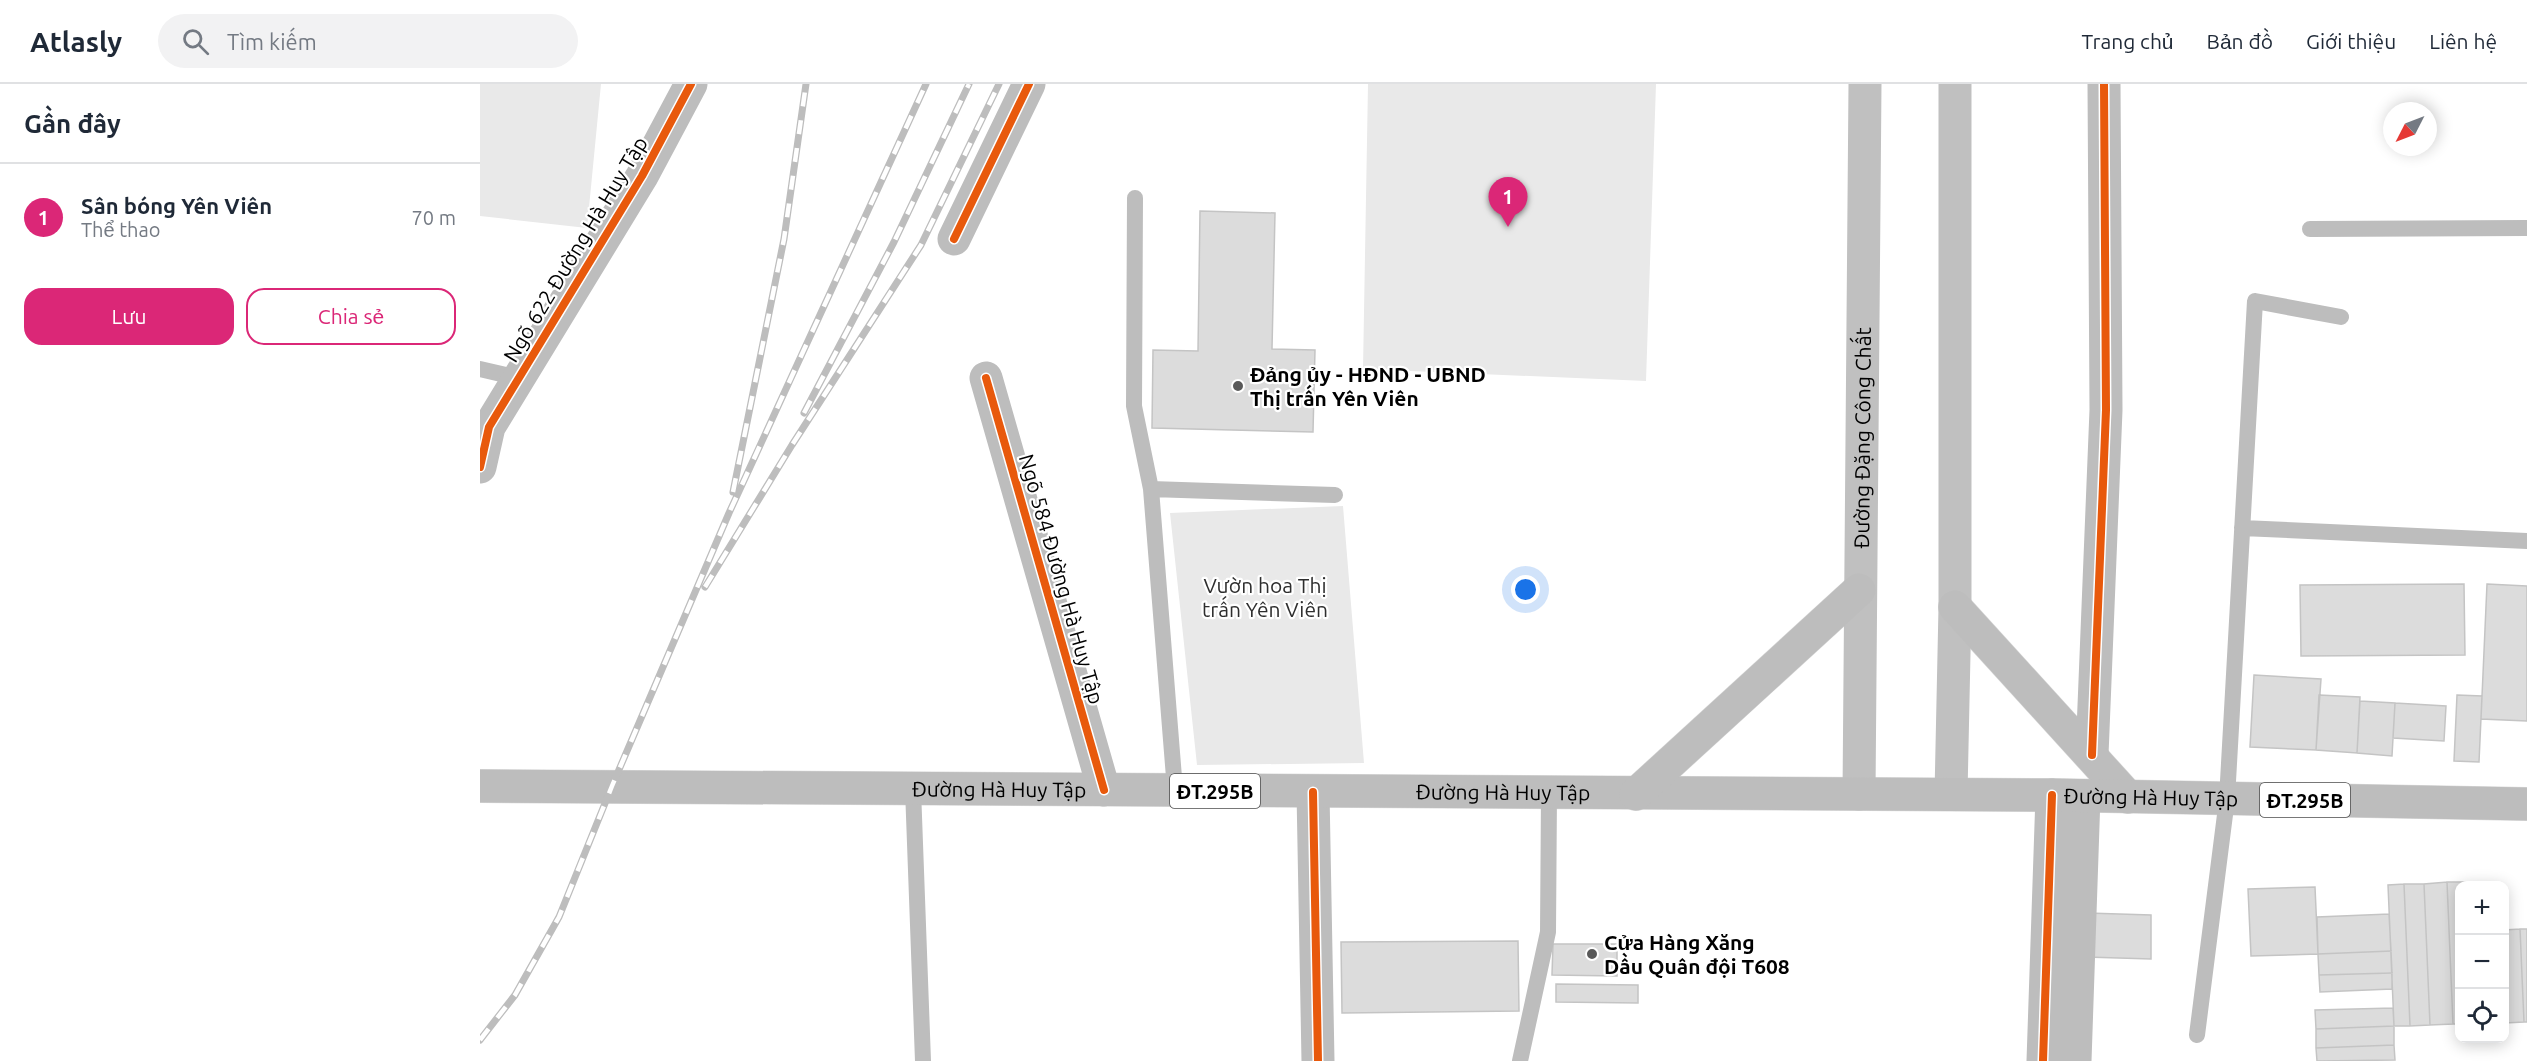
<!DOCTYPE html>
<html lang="vi">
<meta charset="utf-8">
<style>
body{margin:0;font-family:Ubuntu,sans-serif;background:#f2f2f3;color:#1f2937}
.controls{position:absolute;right:18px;bottom:18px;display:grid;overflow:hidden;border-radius:12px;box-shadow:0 3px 15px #0003}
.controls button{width:54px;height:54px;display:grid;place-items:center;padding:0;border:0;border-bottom:2px solid #e0e1e3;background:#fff;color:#1f2937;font:30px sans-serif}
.compass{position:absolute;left:1903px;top:18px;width:54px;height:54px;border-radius:50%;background:#fff;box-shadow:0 3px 15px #0003;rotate:228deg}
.you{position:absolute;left:1046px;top:506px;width:21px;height:21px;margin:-15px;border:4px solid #fff;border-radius:50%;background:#1a73e8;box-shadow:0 0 0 9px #1a73e833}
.badge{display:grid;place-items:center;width:39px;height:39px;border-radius:50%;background:#db2777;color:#fff;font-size:20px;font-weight:700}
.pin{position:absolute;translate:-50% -50px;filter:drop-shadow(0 2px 3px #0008)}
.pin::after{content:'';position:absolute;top:32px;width:21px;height:18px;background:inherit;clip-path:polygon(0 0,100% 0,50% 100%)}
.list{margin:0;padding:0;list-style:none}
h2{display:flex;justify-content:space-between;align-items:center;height:78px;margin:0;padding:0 24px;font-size:26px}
h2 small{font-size:20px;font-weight:400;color:#747a83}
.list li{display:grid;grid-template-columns:39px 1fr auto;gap:18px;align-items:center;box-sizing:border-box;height:108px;padding:0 24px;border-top:2px solid #e0e1e3}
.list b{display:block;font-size:22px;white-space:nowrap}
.list p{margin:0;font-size:20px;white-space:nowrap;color:#747a83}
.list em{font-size:20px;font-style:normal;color:#747a83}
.actions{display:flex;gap:12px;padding:18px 24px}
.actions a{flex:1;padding:14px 0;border:2px solid #db2777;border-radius:18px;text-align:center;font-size:21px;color:#db2777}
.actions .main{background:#db2777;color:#fff}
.icon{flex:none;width:33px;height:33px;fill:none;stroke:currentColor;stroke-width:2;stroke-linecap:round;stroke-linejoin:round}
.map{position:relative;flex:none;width:2047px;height:977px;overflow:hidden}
header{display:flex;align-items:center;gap:36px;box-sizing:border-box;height:84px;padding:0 30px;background:#fff;border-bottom:2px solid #e0e1e3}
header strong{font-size:28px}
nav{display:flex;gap:33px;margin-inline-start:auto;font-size:21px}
.search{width:420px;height:54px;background:#f2f2f3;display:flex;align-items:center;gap:15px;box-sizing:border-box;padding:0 21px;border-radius:33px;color:#747a83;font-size:22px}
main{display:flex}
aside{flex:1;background:#fff}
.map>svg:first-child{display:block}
.green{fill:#e9e9e9}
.building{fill:#dcdcdc;stroke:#c4c4c4;stroke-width:1.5}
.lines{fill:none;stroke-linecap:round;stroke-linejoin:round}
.primary-casing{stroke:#dbdbdb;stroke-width:34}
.service{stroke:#bdbdbd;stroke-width:16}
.minor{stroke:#bdbdbd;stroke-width:33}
.tertiary{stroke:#bdbdbd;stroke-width:33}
.secondary{stroke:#c0c0c0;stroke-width:33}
.primary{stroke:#bdbdbd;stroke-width:33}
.rail-casing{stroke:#bdbdbd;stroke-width:7}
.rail{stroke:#fff;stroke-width:4.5;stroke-dasharray:14;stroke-linecap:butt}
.cycleway-casing{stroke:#fff;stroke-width:11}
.cycleway{stroke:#e8590c;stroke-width:8}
.poi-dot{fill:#595959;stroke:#fff;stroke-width:2}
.labels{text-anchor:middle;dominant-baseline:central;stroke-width:4.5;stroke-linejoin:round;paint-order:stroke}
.shield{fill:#fff;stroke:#4c4c4c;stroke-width:1.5}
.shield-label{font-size:20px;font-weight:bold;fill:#000}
.street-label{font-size:21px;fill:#000;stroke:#fff}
.poi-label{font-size:21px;font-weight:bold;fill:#000;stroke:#fff;text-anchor:start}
.park-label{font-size:21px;fill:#2e2e2e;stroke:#fff}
</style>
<header>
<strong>Atlasly</strong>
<div class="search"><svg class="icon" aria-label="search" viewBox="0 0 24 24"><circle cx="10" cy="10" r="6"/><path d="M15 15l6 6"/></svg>Tìm kiếm</div>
<nav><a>Trang chủ</a><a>Bản đồ</a><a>Giới thiệu</a><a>Liên hệ</a></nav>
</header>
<main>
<aside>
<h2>Gần đây<small></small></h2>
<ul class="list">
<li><span class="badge">1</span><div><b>Sân bóng Yên Viên</b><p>Thể thao</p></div><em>70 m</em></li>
</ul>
<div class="actions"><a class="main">Lưu</a><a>Chia sẻ</a></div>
</aside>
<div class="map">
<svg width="2047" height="977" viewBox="0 0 2047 977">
<rect width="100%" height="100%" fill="#fff"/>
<path class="green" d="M0,0H121L107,144L0,132Z
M888,0H1176L1166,297L883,285Z
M863,422L884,679L717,681L690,429Z"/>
<path class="building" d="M720,127L795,129L792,265L835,266L833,348L672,344L673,266L718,267Z
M1984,500L1985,571L1821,572L1820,501Z
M2007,500L2047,502V637L2001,635Z
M1774,591L1841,595L1836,666L1770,663Z
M1839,611L1880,613L1877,669L1836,666Z
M1977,611L2002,612L1999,678L1974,677Z
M1880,617L1915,619L1912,672L1877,669Z
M1915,619L1966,622L1964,657L1913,654Z
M1967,798H1998V802H1980V940H1973Z
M1967,798L1973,940L1950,941L1944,800Z
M1924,800H1944L1950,941L1930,942Z
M1924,800L1930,942H1914L1908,801Z
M1835,803L1838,870L1771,872L1768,805Z
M1607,829L1671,831V875L1606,873Z
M1909,830L1911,867L1838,870L1837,833Z
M2040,845H2047V938H2044Z
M2040,845L2044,938L2025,939L2024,846Z
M1038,857L1039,927L862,929L861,858Z
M1073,860H1137V892L1072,891Z
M1911,867L1912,889L1839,891L1838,870Z
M1912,889V905L1840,908L1839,891Z
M1076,900L1158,901V919L1076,918Z
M1913,924L1914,942L1836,945L1835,926Z
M1914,942V961L1836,964V945Z
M1914,961L1915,976L1837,977L1836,964Z"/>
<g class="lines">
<defs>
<g id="primary">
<path d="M1475,523L1648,713"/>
<path id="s2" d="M0,702L1572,711L2047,720"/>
<path d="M1156,710L1379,506"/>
</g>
</defs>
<use href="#primary" class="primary-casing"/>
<path class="service" d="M655,114L654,322L671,405L695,706
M1830,145L2047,144
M0,285L39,294
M671,405L855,411
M1762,444L2047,457
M433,705L443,977
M1717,951L1747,715L1775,217L1861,233
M1040,977L1068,848L1069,709"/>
<path class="minor" d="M474,155L549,0
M506,294L624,706
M0,383L9,343L162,92L211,0
M1612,671L1626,326L1624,0
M833,708L838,977"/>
<path class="tertiary" d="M1563,977L1572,711
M1595,977L1604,712"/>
<g class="secondary">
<path id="s1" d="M1379,710L1385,0"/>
<path d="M1471,710L1475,523V0"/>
</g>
<use href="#primary" class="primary"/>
<defs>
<path id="rail" d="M324,329L414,158L489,0
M253,408L304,155L326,0
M225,503L312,361L441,161L519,0
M0,956L35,911L79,833L132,702L249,429L446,0"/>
</defs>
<use href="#rail" class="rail-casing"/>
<use href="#rail" class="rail"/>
<defs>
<path id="cycleway" d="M474,155L549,0
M506,294L624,706
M0,383L9,343L162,92L211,0
M1612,671L1626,326L1624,0
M833,708L838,977
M1563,977L1572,711"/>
</defs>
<use href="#cycleway" class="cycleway-casing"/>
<use href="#cycleway" class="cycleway"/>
</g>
<g class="poi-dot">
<circle cx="758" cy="302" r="6"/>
<circle cx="1112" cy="870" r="6"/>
</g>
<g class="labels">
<g class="shield">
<rect x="690" y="690" width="90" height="34" rx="4.5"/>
<rect x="1780" y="699" width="90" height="34" rx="4.5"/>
</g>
<g class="shield-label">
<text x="735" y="707">ĐT.295B</text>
<text x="1825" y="716">ĐT.295B</text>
</g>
<g class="street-label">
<text transform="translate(95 165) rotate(-59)">Ngõ 622 Đường Hà Huy Tập</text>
<text stroke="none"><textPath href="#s1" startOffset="356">Đường Đặng Công Chất</textPath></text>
<text transform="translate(582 495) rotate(74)">Ngõ 584 Đường Hà Huy Tập</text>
<text stroke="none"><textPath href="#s2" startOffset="519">Đường Hà Huy Tập</textPath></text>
<text stroke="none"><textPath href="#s2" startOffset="1023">Đường Hà Huy Tập</textPath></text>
<text stroke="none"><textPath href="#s2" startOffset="1671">Đường Hà Huy Tập</textPath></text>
</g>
<g class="poi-label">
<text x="770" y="290">Đảng ủy - HĐND - UBND<tspan x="770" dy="24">Thị trấn Yên Viên</tspan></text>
<text x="1124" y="858">Cửa Hàng Xăng<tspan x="1124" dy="24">Dầu Quân đội T608</tspan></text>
</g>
<g class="park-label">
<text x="785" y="501">Vườn hoa Thị<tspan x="785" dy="24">trấn Yên Viên</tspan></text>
</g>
</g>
</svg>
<div class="controls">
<button>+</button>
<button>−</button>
<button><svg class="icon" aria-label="locate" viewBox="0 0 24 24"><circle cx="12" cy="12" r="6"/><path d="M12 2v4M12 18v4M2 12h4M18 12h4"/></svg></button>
</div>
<svg class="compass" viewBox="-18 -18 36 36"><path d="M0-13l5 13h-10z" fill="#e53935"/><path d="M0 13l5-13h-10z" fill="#747a83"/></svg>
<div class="you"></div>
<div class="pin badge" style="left:1028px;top:143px">1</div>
</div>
</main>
